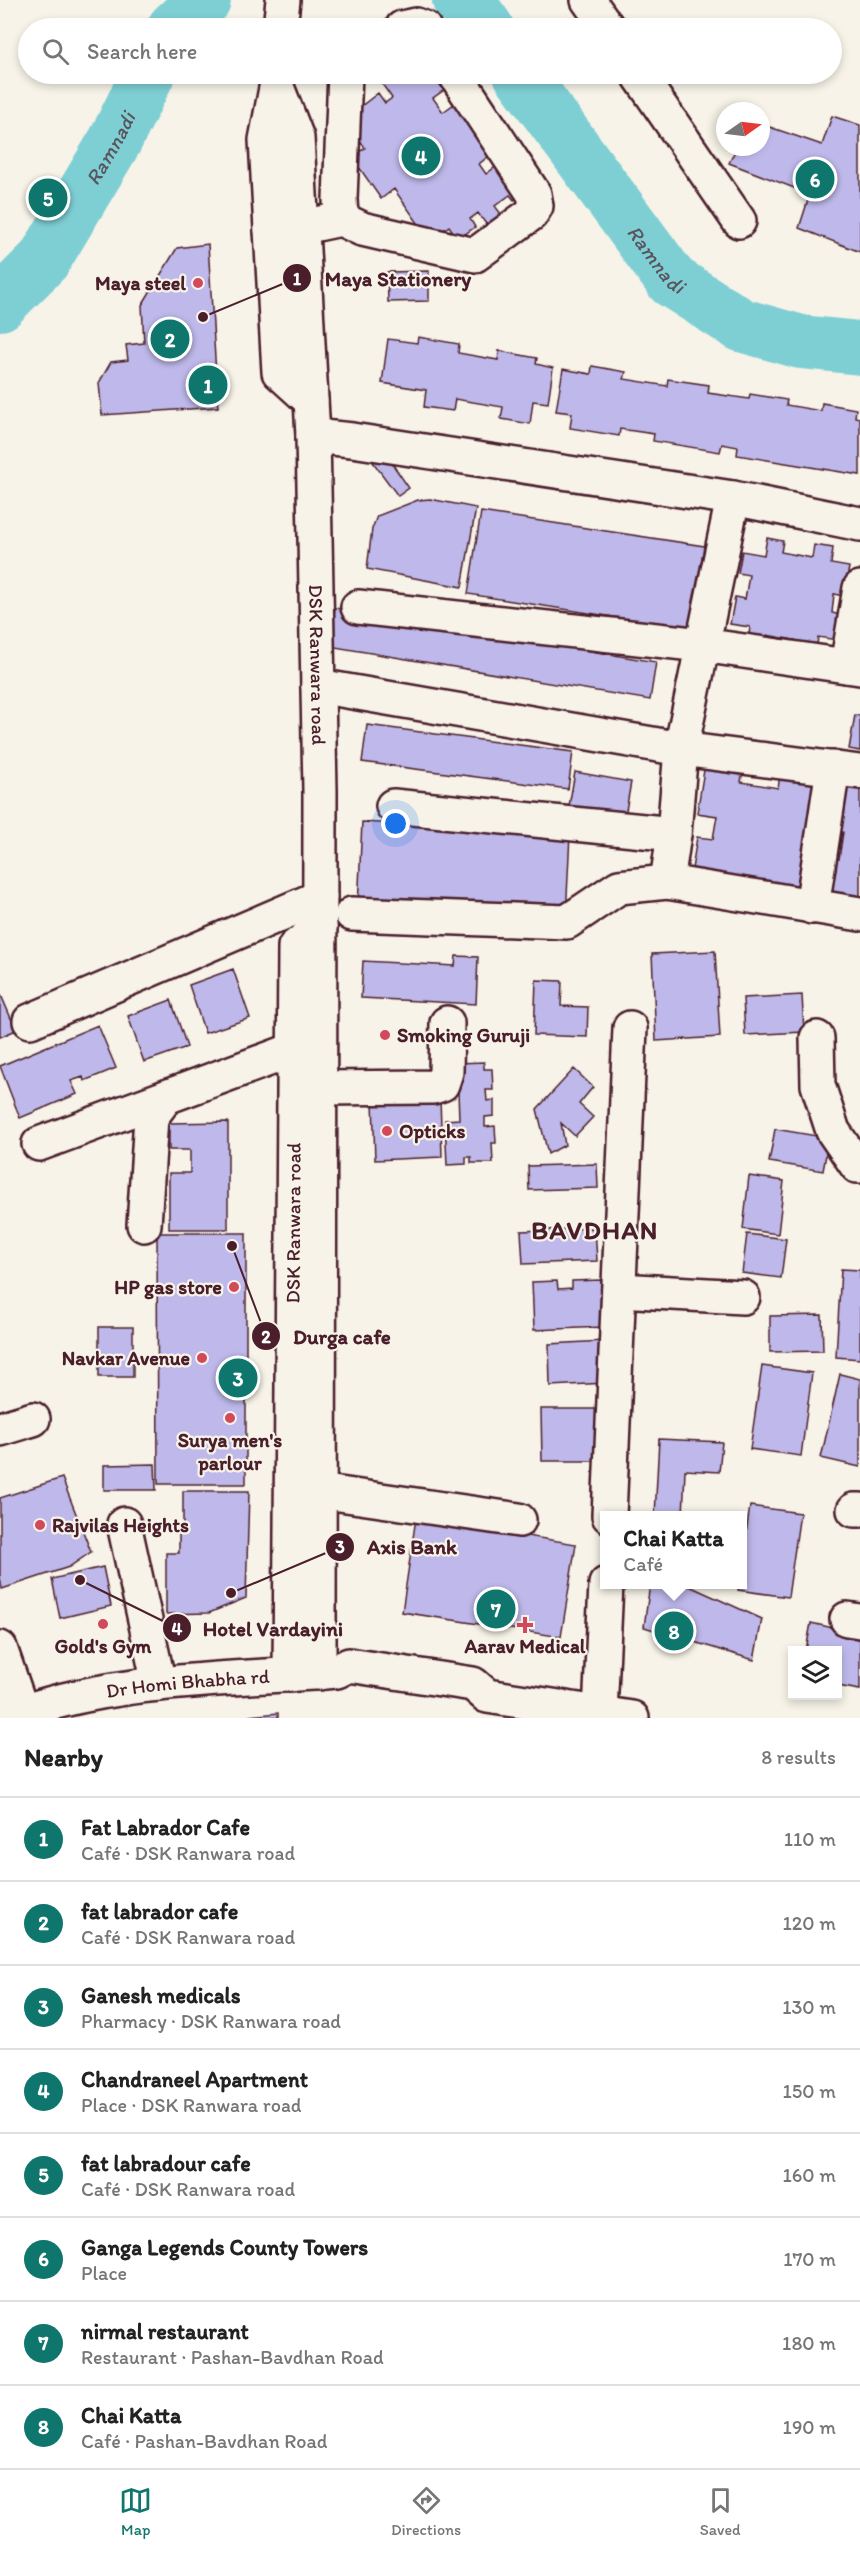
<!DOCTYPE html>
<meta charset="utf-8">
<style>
body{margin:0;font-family:Itim,sans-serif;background:#f2f2f2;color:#222}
.controls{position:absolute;right:18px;bottom:18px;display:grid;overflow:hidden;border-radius:0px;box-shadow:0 3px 9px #0003}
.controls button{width:54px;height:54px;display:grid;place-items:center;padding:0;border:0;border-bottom:2px solid #e0e0e0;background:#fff;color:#222;font:30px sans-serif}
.compass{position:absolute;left:716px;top:102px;width:54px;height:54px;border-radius:50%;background:#fff;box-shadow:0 3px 9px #0003;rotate:76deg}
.you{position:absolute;left:396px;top:824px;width:21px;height:21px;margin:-15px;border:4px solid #fff;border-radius:50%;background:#1a73e8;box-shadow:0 0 0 9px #1a73e833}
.badge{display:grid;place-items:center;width:39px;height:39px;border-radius:50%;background:#0f766e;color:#fff;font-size:20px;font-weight:700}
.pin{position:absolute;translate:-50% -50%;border:3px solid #fff;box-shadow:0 2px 6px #0006}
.popup{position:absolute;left:600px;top:1511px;width:147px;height:78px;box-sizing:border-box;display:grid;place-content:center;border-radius:0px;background:#fff;filter:drop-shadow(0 2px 4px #0005);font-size:20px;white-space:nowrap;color:#767676}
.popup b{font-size:22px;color:#222}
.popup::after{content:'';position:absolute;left:50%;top:100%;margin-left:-12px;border:12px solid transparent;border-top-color:#fff}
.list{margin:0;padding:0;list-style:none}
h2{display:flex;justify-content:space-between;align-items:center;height:78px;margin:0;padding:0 24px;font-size:26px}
h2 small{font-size:20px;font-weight:400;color:#767676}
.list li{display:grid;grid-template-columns:39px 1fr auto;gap:18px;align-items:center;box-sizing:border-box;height:84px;padding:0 24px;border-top:2px solid #e0e0e0}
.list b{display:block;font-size:22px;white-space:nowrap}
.list p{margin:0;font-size:20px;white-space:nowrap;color:#767676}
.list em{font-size:20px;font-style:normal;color:#767676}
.icon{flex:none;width:33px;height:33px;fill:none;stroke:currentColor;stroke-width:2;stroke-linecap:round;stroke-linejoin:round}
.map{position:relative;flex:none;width:860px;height:1718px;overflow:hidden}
.search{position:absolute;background:#fff;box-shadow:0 3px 9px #0003;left:18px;right:18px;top:18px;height:66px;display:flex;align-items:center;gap:15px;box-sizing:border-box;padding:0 21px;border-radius:33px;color:#767676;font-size:22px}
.sheet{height:750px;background:#fff}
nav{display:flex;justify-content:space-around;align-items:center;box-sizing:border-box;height:84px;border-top:2px solid #e0e0e0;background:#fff;font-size:16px;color:#767676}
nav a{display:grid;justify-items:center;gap:3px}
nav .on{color:#0f766e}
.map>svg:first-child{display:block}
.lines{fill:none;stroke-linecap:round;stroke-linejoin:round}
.river{stroke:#7ecfd4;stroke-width:54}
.building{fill:#beb9ea;stroke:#4a1f2b;stroke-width:1.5}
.minor-casing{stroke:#4a1f2b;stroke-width:38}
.major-casing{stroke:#4a1f2b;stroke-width:38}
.minor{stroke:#f7f3e8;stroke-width:33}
.major{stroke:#f7f3e8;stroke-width:33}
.poi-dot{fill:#d1495b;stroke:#f7f3e8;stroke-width:2}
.labels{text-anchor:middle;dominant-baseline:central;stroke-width:4.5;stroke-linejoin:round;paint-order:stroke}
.poi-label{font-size:20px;font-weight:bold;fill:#4a1f2b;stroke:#f7f3e8;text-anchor:end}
.street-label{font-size:20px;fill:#4a1f2b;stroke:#f7f3e8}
.water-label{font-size:21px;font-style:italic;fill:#5a545e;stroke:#f7f3e8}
.district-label{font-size:26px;font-weight:bold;letter-spacing:1.5px;fill:#4a1f2b;stroke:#f7f3e8}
.leader{fill:none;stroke:#4a1f2b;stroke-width:2}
.callout-dot{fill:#4a1f2b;stroke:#f7f3e8;stroke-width:2}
.mark-label{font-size:18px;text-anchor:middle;font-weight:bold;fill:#fff}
.callout-label{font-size:21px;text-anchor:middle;font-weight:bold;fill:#4a1f2b;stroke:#f7f3e8;stroke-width:4.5;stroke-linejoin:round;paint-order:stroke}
</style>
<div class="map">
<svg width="860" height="1718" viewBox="0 0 860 1718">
<rect width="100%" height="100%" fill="#f7f3e8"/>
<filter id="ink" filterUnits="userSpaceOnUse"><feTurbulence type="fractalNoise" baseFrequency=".0167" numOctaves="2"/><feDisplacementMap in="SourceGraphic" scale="12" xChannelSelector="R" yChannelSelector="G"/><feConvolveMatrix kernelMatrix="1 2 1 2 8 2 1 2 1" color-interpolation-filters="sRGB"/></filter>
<g filter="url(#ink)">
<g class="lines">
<g class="river">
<path d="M459,0L473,9L487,28"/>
<path d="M174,28L204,0"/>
<path id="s1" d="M520,74L672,281L741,325L801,342L860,348"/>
<path id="s2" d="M0,304L44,260L115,141L148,74"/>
</g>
</g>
<path class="building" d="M375,74H403L406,77L410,74H444L446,76L438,82L444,90L433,98L443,112L454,104L461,113L467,109L490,155L479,164L486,174L498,165L526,192L514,200L510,195L495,206L504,218L489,228L478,213L470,219L475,227L458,239L449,226L430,240L394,189L381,199L352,157L365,148L346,118L378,93L385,103L392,98Z
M832,116L860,125V252L799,228L810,194L729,163L737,147H761V124L822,145Z
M208,244L218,407L102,415L99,383L111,362L128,360L126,345L144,343L142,305L177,248Z
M429,271V301L388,302L387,272Z
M418,337L459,344L458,353L498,360L499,351L537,358L536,364L553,368L548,403L533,401L530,424L501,419L503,407L455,399L453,411L424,407L426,390L382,383L388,339L417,343Z
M592,366L626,372L624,379L667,386L668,379L709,385L708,393L749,399L750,394L787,400L786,405L821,411L822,403L856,409L855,417L860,418V475L737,455L738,447L722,444L720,452L653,441L654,434L620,429L619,436L570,428L572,413L556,411L563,369L591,374Z
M382,449L409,488L398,496L370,458Z
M430,499L476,508L462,587L367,569L372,529L377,516L418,500Z
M481,512L704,546L691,629L468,594Z
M767,538L783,541L781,552L812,558L814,545L833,548L831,564L849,567L844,596L834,594L832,613L841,615L837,640L818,637L816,653L794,649L795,640L767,635L765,646L748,643L750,627L730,624L735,597L745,599L749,575L738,573L742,551L764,555Z
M335,608L656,662L650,700L329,646Z
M855,715L860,716V751L849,749Z
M367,725L573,752L568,789L362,762Z
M706,758L743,770L741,782L778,788L780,776L819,777L798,898L690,882L697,837L713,839L717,816L697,813Z
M575,772L631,782L624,822L568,812Z
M838,782L860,785V901L822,898L828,857L839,859L843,832L831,830Z
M362,822L570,834L566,917L358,907Z
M715,951L720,1037L656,1041L652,954Z
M456,956L478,957L476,1004L361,998L363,961L455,966Z
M233,969L250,1018L205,1033L189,985Z
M536,980L562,981L561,1006L588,1007L587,1037L534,1035Z
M1,995L16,1030L0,1037V996Z
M802,995L804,1032L745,1035L743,998Z
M171,1000L187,1047L144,1062L128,1016Z
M98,1025L116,1068L84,1081L83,1077L71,1081L77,1094L20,1118L0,1066Z
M484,1062V1069H492L493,1090H486L487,1101L494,1100V1116L485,1117V1127L495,1126L496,1143H492L493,1163H471V1157H466V1164L447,1165L445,1120L459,1119L457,1063Z
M574,1069L593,1087L579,1104L593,1117L575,1136L561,1123L565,1145L548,1154L537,1109Z
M440,1098L442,1157L375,1160L373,1101Z
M228,1122V1229H169V1173H190V1150H169V1123Z
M775,1129L829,1138L823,1171L769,1162Z
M597,1164L598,1188L529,1190L528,1166Z
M749,1176L784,1181L778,1234L743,1229Z
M595,1228L597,1261L523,1264L521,1231Z
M157,1233H246V1484H158Z
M747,1234L786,1239L781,1278L742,1273Z
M841,1269L860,1270V1359L836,1357Z
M601,1280L603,1327L534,1330L532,1282L557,1281L558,1289L572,1288V1281Z
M822,1315L823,1351L770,1352V1316Z
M99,1327H133V1377H99Z
M604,1341L606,1383L550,1386L549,1344Z
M762,1366L812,1373L801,1456L750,1449Z
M840,1374L860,1379V1467L821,1458Z
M541,1409H599V1461H542Z
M659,1439L722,1442L719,1472L685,1470L683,1516H655Z
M155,1464L156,1490H104V1465Z
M62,1478L91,1552L69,1567L2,1589L0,1578V1498Z
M183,1491H249L246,1598L209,1613L166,1614V1553H179V1530L183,1531Z
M750,1506L800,1513L788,1597L738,1590L739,1584H743V1555Z
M416,1518L576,1544L561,1637L402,1612Z
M103,1567L111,1606L60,1618L52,1579Z
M650,1584H685L762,1619L754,1660L644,1627Z
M811,1623L860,1634V1690L838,1686V1650H806Z
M278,1713V1718H251L250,1716Z"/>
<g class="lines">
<defs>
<g id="minor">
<path d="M588,0L608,28"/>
<path d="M280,28L283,0"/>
<path d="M402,28L416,25L424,28"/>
<path d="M638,74L739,221"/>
<path d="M277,83L266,140L279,372L311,401"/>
<path id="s3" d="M277,87L297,138L313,436L320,791L319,1673"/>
<path d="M341,219L340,199L345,74"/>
<path d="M271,230L303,227L341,219L362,229L475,255L531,214L536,206L534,194L455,74"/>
<path d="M313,436L352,440L733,498L860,524"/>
<path d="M733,498L681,749L674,834L667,882L860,914"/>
<path d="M358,607L702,645L860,668"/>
<path d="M847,666L860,588"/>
<path d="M318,686L681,749L860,772"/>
<path d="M393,806L674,834"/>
<path d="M812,907L833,768"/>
<path d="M352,914L567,922L619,887L667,882"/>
<path d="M30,1021L320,897"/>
<path d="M817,1038L818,1085L833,1131L857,1166H860"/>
<path d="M319,1088L433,1087L442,1084L446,1072L447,1023"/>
<path d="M39,1144L312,1043"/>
<path d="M144,1225L151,1117L166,1097"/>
<path d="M619,1290L743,1297"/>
<path d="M0,1429L33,1419"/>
<path d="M298,1488L519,1520"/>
<path d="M854,1510H860"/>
<path d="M609,1516L630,1028"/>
<path d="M124,1524L159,1684"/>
<path d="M847,1619L860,1621"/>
<path d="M0,1648L22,1712"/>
<path id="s4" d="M290,1675L295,947L320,927"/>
<path d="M600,1713L606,1584"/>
</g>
<g id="major">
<path id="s5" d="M6,1718C111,1677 227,1681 337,1671L349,1665L473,1684L487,1696L632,1718"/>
</g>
</defs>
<use href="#minor" class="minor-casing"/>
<use href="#major" class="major-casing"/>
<use href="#minor" class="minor"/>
<use href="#major" class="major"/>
</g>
</g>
<g class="poi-dot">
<circle cx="198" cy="283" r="6"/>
<circle cx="385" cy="1035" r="6"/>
<circle cx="387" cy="1131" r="6"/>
<circle cx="234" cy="1287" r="6"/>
<circle cx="202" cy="1358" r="6"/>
<circle cx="230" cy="1418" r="6"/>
<circle cx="40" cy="1525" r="6"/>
<circle cx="103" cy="1624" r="6"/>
<path d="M522 1616h6v6h6v6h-6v6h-6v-6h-6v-6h6z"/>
</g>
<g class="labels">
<g class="poi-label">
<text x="186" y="283">Maya steel</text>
<text x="397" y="1035" text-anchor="start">Smoking Guruji</text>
<text x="399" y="1131" text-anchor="start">Opticks</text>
<text x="222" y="1287">HP gas store</text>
<text x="190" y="1358">Navkar Avenue</text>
<text x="230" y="1440" text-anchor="middle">Surya men's<tspan x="230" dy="23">parlour</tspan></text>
<text x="52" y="1525" text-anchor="start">Rajvilas Heights</text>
<text x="103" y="1646" text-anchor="middle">Gold's Gym</text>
<text x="525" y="1646" text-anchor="middle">Aarav Medical</text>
</g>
<g class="street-label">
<text stroke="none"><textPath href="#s3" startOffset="582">DSK Ranwara road</textPath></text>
<text stroke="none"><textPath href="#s4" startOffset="452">DSK Ranwara road</textPath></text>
<text stroke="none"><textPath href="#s5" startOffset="186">Dr Homi Bhabha rd</textPath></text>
</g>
<g class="water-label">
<text stroke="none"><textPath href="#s2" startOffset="192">Ramnadi</textPath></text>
<text stroke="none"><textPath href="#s1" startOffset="230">Ramnadi</textPath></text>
</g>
<g class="district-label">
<text x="595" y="1230">BAVDHAN</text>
</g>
</g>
<path class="leader" d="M203 317L297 278M232 1246L266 1336M231 1593L340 1547M80 1580L177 1628"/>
<g class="callout-dot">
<circle cx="203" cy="317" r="6"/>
<circle cx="232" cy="1246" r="6"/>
<circle cx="231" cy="1593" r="6"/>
<circle cx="80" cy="1580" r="6"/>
<circle cx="297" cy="278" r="15"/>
<circle cx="266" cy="1336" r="15"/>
<circle cx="340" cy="1547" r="15"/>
<circle cx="177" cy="1628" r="15"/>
</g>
<g class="mark-label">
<text x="297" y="285">1</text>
<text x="266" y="1343">2</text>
<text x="340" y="1553">3</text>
<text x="177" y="1635">4</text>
</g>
<g class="callout-label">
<text x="398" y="286">Maya Stationery</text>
<text x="342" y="1344">Durga cafe</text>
<text x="412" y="1554">Axis Bank</text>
<text x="273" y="1636">Hotel Vardayini</text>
</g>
</svg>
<div class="controls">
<button><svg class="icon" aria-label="layers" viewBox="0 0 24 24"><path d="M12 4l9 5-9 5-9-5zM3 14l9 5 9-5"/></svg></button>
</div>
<svg class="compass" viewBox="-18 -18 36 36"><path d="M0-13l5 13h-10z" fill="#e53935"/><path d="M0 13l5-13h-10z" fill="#767676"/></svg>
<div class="you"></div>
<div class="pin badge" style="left:208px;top:385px">1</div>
<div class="pin badge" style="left:170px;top:339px">2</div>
<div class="pin badge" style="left:238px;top:1378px">3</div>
<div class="pin badge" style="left:421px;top:156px">4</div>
<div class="pin badge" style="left:48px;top:198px">5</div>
<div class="pin badge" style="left:815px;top:179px">6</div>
<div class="pin badge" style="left:496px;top:1609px">7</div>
<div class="pin badge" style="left:674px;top:1631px">8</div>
<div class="popup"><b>Chai Katta</b>Café</div>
<div class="search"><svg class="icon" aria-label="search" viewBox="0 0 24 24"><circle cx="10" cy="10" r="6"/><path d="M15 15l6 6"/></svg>Search here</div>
</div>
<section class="sheet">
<h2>Nearby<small>8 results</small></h2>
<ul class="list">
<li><span class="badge">1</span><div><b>Fat Labrador Cafe</b><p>Café · DSK Ranwara road</p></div><em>110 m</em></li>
<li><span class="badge">2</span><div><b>fat labrador cafe</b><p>Café · DSK Ranwara road</p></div><em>120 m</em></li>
<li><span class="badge">3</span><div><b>Ganesh medicals</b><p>Pharmacy · DSK Ranwara road</p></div><em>130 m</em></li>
<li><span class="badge">4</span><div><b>Chandraneel Apartment</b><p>Place · DSK Ranwara road</p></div><em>150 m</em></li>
<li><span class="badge">5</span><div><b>fat labradour cafe</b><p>Café · DSK Ranwara road</p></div><em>160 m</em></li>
<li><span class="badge">6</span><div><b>Ganga Legends County Towers</b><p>Place</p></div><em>170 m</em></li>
<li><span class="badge">7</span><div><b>nirmal restaurant</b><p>Restaurant · Pashan-Bavdhan Road</p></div><em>180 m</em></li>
<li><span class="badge">8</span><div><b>Chai Katta</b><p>Café · Pashan-Bavdhan Road</p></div><em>190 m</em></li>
</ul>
</section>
<nav>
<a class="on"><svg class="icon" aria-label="map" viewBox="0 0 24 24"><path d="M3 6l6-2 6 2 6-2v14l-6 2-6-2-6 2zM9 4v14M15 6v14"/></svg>Map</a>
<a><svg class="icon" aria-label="directions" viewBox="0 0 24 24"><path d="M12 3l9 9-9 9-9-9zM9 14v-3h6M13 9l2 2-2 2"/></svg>Directions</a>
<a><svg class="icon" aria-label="saved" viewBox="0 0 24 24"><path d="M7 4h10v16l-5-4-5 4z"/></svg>Saved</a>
</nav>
